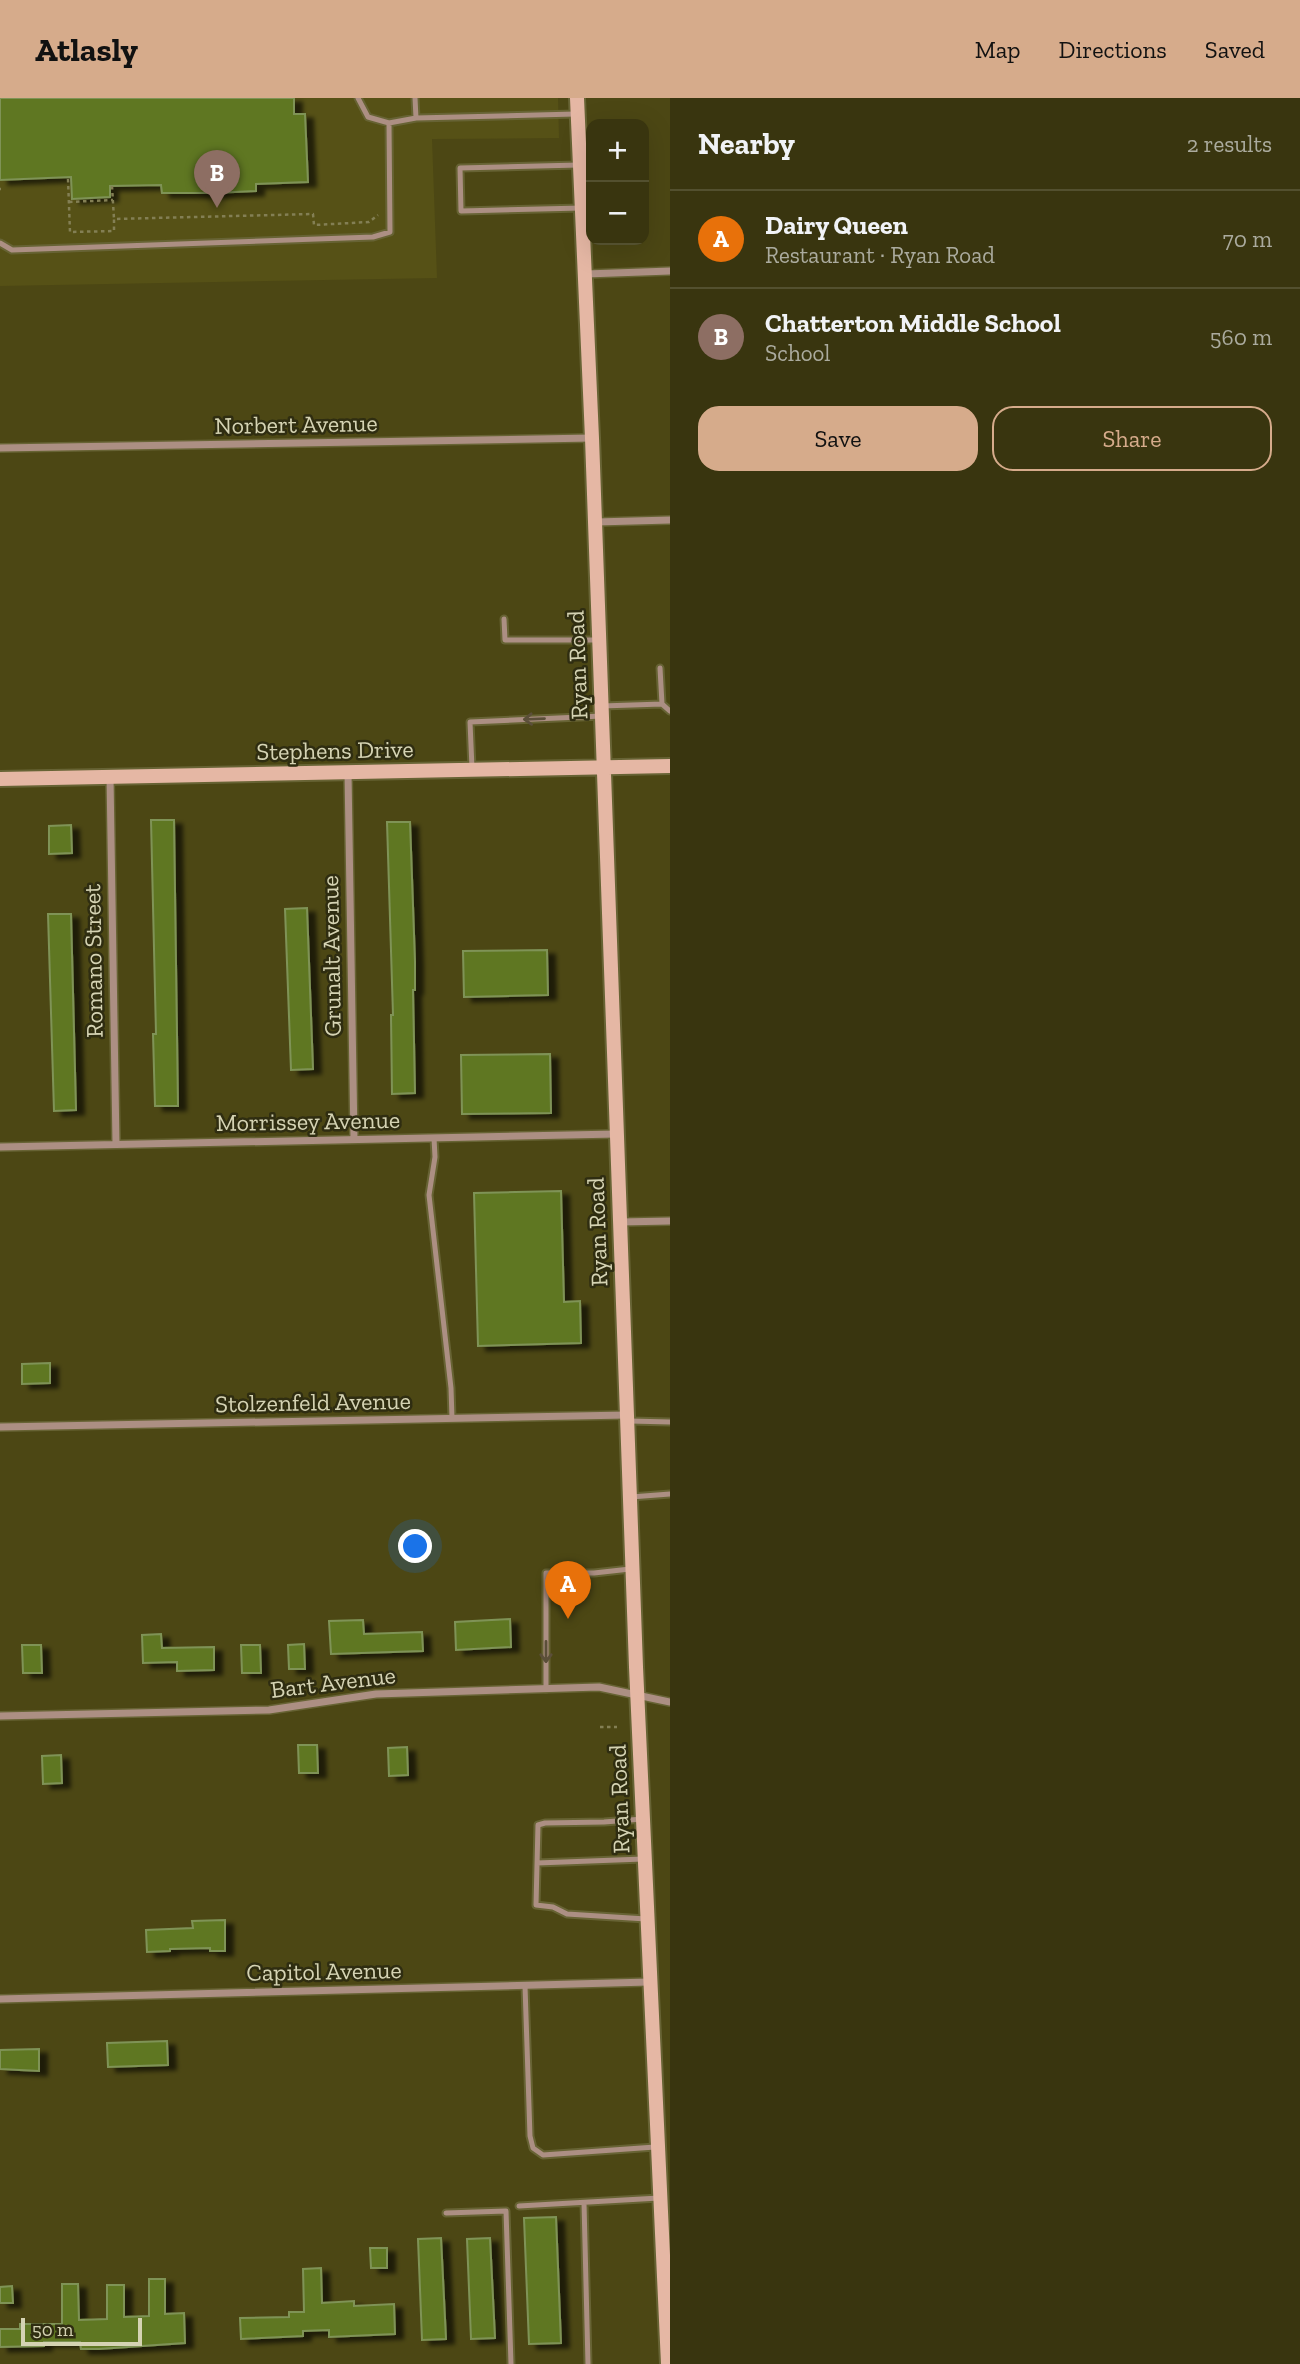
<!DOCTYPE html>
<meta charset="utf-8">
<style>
body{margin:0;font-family:"Zilla Slab",serif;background:#44401d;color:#f1f3f6}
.controls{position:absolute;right:21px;top:21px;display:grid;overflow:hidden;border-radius:14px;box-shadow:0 7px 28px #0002}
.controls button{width:63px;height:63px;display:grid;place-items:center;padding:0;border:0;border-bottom:2px solid #53502f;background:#39350f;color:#f1f3f6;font:35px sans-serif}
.scale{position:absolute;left:21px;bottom:18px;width:121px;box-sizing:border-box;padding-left:7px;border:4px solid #d5d3b3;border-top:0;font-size:19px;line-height:24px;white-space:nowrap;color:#d5d3b3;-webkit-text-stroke:5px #2f2d11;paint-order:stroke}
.you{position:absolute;left:416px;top:1449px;width:24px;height:24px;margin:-18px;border:5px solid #fff;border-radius:50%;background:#1a73e8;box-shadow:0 0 0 10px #1a73e833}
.badge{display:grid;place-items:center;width:46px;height:46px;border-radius:50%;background:#d6ab8b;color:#fff;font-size:23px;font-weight:700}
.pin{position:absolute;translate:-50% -58px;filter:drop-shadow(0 2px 4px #0008)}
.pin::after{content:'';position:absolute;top:37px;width:24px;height:21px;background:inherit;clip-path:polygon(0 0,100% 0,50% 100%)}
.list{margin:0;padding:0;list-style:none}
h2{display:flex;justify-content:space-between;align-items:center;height:91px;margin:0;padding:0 28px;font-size:30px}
h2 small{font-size:23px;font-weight:400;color:#abab9e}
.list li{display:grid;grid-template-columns:46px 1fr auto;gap:21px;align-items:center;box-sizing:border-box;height:98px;padding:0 28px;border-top:2px solid #53502f}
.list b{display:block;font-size:26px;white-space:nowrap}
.list p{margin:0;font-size:23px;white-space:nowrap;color:#abab9e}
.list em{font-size:23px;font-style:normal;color:#abab9e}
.actions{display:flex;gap:14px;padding:21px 28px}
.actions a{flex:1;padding:16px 0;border:2px solid #d6ab8b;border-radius:21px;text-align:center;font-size:24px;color:#d6ab8b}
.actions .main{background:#d6ab8b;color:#111}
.map{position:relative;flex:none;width:670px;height:2266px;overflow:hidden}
header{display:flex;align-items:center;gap:42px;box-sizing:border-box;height:98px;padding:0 35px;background:#d6ab8b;color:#111}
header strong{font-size:33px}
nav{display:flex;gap:38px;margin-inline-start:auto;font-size:24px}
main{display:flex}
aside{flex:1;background:#39350f}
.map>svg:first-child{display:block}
.built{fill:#565116}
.building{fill:#5f7724;stroke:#7f9357;stroke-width:2;filter:url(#shadow)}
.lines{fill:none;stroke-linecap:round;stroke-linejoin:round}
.lane-casing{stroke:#676334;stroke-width:9}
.street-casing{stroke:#676334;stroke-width:10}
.secondary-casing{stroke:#676334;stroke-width:18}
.path{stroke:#837f54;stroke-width:2.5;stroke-dasharray:3.5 3.5;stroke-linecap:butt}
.lane{stroke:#ac8f83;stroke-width:5}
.street{stroke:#ac8f83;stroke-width:7}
.secondary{stroke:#e5b7a4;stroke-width:14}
.oneway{stroke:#5b4f39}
.labels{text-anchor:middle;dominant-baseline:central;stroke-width:5;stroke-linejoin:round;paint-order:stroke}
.street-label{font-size:24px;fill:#d5d3b3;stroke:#2f2d11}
</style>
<header>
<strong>Atlasly</strong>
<nav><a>Map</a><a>Directions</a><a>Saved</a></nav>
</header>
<main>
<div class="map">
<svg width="670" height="2266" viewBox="0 0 670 2266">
<defs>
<filter id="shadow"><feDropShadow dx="8" dy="4.5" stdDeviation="2" flood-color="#0009"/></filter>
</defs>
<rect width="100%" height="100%" fill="#4c4714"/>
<path class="built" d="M0,0H558L559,40L432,41L437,180L0,188Z"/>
<path class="building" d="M0,0H294V16H305L308,84L256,86V93L213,95H162L161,87L110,88V99L72,101L71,79L0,82Z
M151,722H174L178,1008H155L153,936H156Z
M387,724H410L415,864V892H413L415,995L392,996L391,917H393Z
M71,727L72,755L49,756V728Z
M307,810L313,971L291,972L285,811Z
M48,816H71L76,1012L54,1013Z
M547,852L548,897L464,899L463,853Z
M550,956L551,1015L462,1016L461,957Z
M561,1093L564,1204L580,1203L581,1245L478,1248L474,1095Z
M50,1265V1285L22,1286V1266Z
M510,1521L511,1549L456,1552L455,1524Z
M363,1522L364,1536L422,1534L423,1553L331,1556L329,1523Z
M161,1536L162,1550L214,1549V1572L177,1573V1564L143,1565L142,1537Z
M304,1546L305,1571H289L288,1547Z
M22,1547H41L42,1575H23Z
M241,1547H260L261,1575H242Z
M298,1647H317L318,1675H299Z
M407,1649L408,1677L389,1678L388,1650Z
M61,1657L62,1685L43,1686L42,1658Z
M225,1822V1853H210V1850L170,1851V1853L147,1854L146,1832L193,1830L192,1823Z
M167,1943L168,1967L108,1969L107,1945Z
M39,1951V1973L0,1971V1952Z
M556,2119L561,2245L529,2246L524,2120Z
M441,2140L446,2241L422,2242L418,2141Z
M490,2140L495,2240L471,2241L467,2141Z
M370,2150H387V2170H371Z
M321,2170L322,2205L354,2203V2208L394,2206L395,2236L329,2239V2232L303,2233V2238L241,2241L240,2220L289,2219V2214H304L303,2171Z
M149,2181H165V2216L184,2215L185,2245L99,2251H81L80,2244H44V2248L0,2249V2231H20V2226H62V2186H78L79,2222L107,2221V2187H124V2219L149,2218Z
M12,2188L13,2205H0V2189Z"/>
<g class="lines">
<defs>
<path id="lane" d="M358,0L368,19L389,25L416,20L575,16
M415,0L416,20
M579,67L460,70L461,113L582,110
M0,145L12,152L373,139L390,134L389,25
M504,521L505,542H599
M660,570L662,606L670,613
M602,608L662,606
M472,670L470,624L602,618
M434,1040L435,1059L429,1097L451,1290L452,1320
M630,1323L670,1324
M631,1399L670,1396
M546,1591V1475H594L630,1471
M643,1721L604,1724L545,1725L538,1727L536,1807L553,1809L567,1816L646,1821
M537,1765L643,1761
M525,1888L530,2038L533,2050L543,2057L655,2049
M584,2105L588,2266
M519,2108L659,2100
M446,2115L506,2113L511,2266"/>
<path id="street" d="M586,176L670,173
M0,350L592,340
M596,424L670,422
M348,675L354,1041
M110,679L116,1046
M0,1049L616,1036
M620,1124L670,1123
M0,1329L627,1317
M0,1618L269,1612L376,1596L599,1589L670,1604
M0,1901L649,1884"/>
<path id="secondary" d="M577,0L592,340L636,1569L668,2266
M0,681L670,668"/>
</defs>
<use href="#lane" class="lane-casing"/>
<use href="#street" class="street-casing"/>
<use href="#secondary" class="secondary-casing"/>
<path class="path" d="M68,81L70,134L114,133V121L313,116L314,127L369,124L378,117
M112,88L114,121
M0,91H1
M69,104L113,102
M600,1629H617"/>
<use href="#lane" class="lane"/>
<use href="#street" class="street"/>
<use href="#secondary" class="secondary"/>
</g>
<defs><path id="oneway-shaft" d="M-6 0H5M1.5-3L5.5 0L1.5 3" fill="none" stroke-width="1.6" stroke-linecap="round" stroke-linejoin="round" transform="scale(1.75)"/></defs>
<g class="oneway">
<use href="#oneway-shaft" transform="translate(534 621) rotate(178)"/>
<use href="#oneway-shaft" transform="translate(546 1554) rotate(90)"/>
</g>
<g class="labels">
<g class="street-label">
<text transform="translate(296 326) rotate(-1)">Norbert Avenue</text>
<text transform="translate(577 567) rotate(-92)">Ryan Road</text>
<text transform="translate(335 652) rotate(-1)">Stephens Drive</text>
<text transform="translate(331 858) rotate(-91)">Grunalt Avenue</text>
<text transform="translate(93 863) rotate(-91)">Romano Street</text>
<text transform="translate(308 1023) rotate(-1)">Morrissey Avenue</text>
<text transform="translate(597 1134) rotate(-92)">Ryan Road</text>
<text transform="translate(313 1304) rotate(-1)">Stolzenfeld Avenue</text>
<text transform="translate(333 1584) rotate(-7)">Bart Avenue</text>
<text transform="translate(619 1701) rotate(-92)">Ryan Road</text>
<text transform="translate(324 1873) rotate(-1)">Capitol Avenue</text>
</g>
</g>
</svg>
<div class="controls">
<button>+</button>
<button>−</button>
</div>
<div class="scale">50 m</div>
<div class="you"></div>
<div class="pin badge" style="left:568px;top:1521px;background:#e8710a">A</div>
<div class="pin badge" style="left:217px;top:110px;background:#8d6e63">B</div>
</div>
<aside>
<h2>Nearby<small>2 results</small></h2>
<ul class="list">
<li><span class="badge" style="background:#e8710a">A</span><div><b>Dairy Queen</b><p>Restaurant · Ryan Road</p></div><em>70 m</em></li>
<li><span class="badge" style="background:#8d6e63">B</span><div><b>Chatterton Middle School</b><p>School</p></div><em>560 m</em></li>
</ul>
<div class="actions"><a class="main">Save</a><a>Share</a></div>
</aside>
</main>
